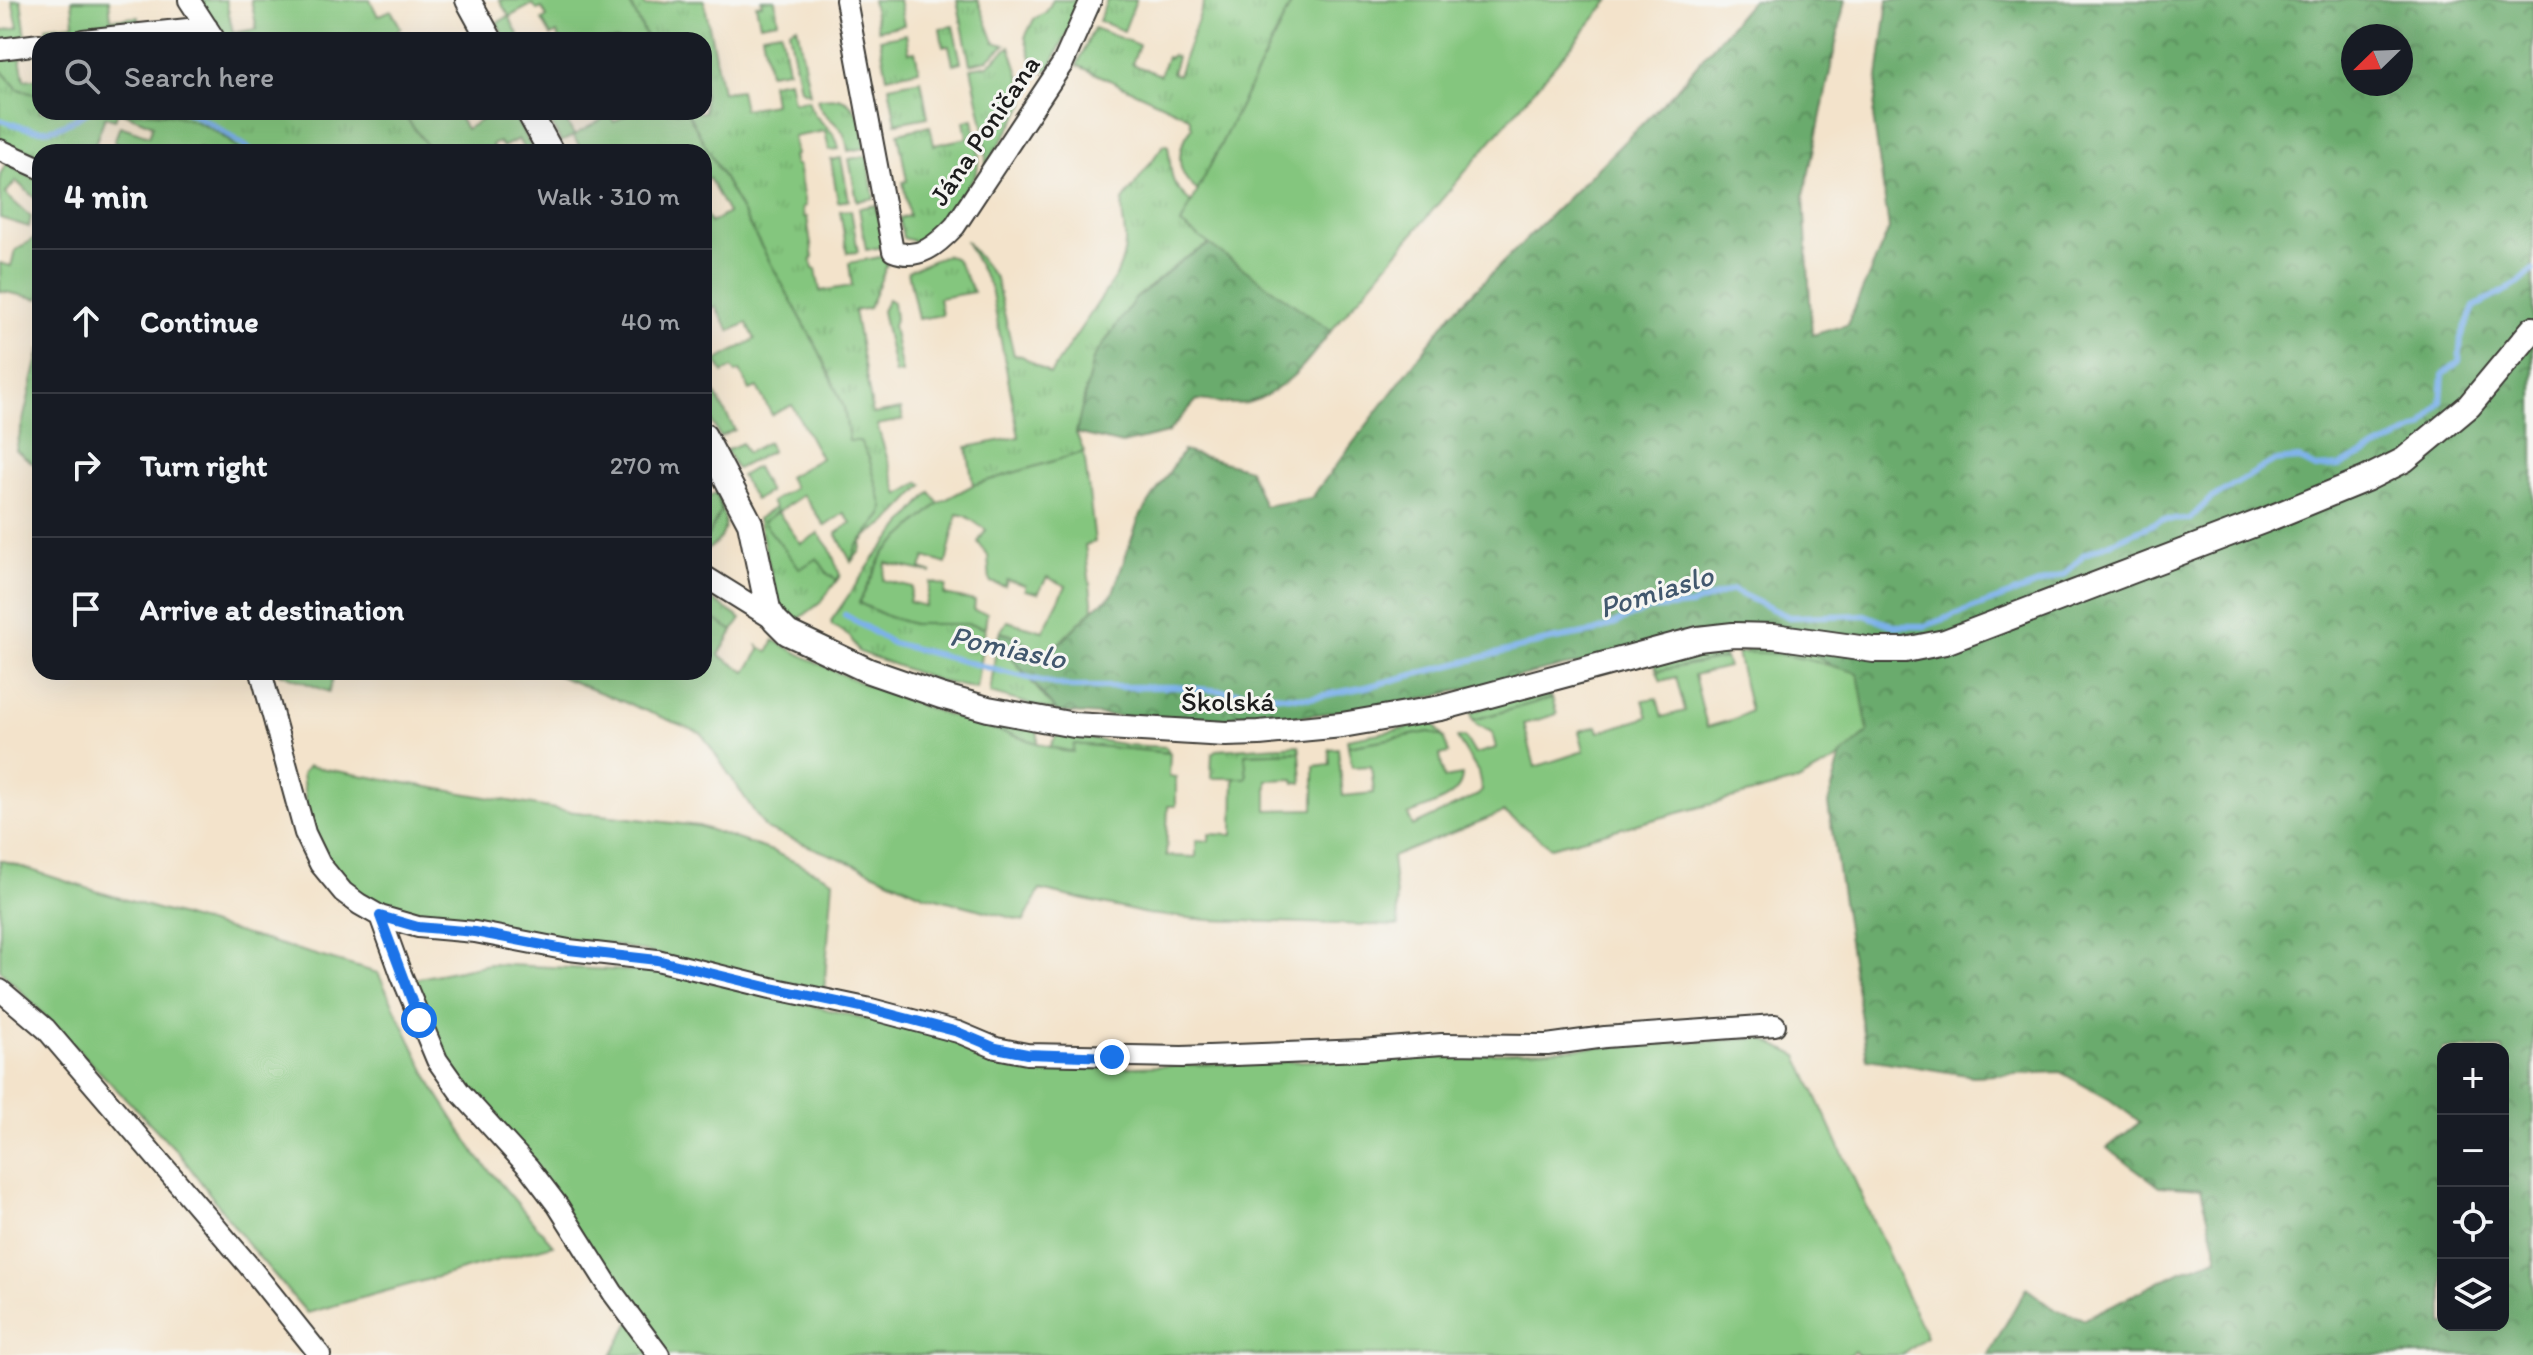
<!DOCTYPE html>
<meta charset="utf-8">
<style>
body{margin:0;font-family:Itim,sans-serif;background:#20242c;color:#f1f3f6}
.controls{position:absolute;right:24px;bottom:24px;display:grid;overflow:hidden;border-radius:16px;box-shadow:0 8px 32px #0002}
.controls button{width:72px;height:72px;display:grid;place-items:center;padding:0;border:0;border-bottom:2px solid #363941;background:#171b24;color:#f1f3f6;font:40px sans-serif}
.compass{position:absolute;left:2341px;top:24px;width:72px;height:72px;border-radius:50%;background:#171b24;box-shadow:0 8px 32px #0002;rotate:247deg}
.stop{position:absolute;width:24px;height:24px;margin:-18px;border:6px solid #1a73e8;border-radius:50%;background:#fff}
.stop.end{background:#1a73e8;border-color:#fff;box-shadow:0 2px 8px #0008}
.list{margin:0;padding:0;list-style:none}
h2{display:flex;justify-content:space-between;align-items:center;height:104px;margin:0;padding:0 32px;font-size:34px}
h2 small{font-size:26px;font-weight:400;color:#9ea1a6}
.list li{display:grid;grid-template-columns:52px 1fr auto;gap:24px;align-items:center;box-sizing:border-box;height:144px;padding:0 32px;border-top:2px solid #363941}
.list b{display:block;font-size:30px;white-space:nowrap}
.list em{font-size:26px;font-style:normal;color:#9ea1a6}
.icon{flex:none;width:44px;height:44px;fill:none;stroke:currentColor;stroke-width:2;stroke-linecap:round;stroke-linejoin:round}
.map{position:relative;flex:none;width:2533px;height:1355px;overflow:hidden}
.search{position:absolute;background:#171b24;box-shadow:0 8px 32px #0002;left:32px;top:32px;width:680px;height:88px;display:flex;align-items:center;gap:20px;box-sizing:border-box;padding:0 28px;border-radius:24px;color:#9ea1a6;font-size:30px}
.panel{position:absolute;background:#171b24;box-shadow:0 8px 32px #0002;left:32px;top:144px;width:680px;height:536px;border-radius:24px}
.map>svg:first-child{display:block}
.grass{fill:url(#grass-tufts);stroke:#50714d;stroke-width:2}
.forest{fill:url(#forest-crowns);stroke:#446444;stroke-width:2;fill-rule:evenodd}
.garden{fill:#84c67e;stroke:#50714d;stroke-width:2}
.lines{fill:none;stroke-linecap:round;stroke-linejoin:round}
.stream{stroke:#7cb1ea;stroke-width:6}
.minor-casing{stroke:#3c3a36;stroke-width:24}
.tertiary-casing{stroke:#3c3a36;stroke-width:28}
.minor{stroke:#fff;stroke-width:20}
.tertiary{stroke:#fff;stroke-width:24}
.route{stroke:#1a73e8;stroke-width:10}
.labels{text-anchor:middle;dominant-baseline:central;stroke-width:6;stroke-linejoin:round;paint-order:stroke}
.street-label{font-size:28px;fill:#1c1c1c;stroke:#f6f6f2}
.water-label{font-size:30px;font-style:italic;fill:#42586e;stroke:#f6f6f2}
</style>
<div class="map">
<svg width="2533" height="1355" viewBox="0 0 2533 1355">
<defs>
<pattern id="grass-tufts" width="24" height="20" patternUnits="userSpaceOnUse" patternTransform="scale(2)"><rect width="24" height="20" fill="#84c67e"/><path d="M3 7l-1-3M5 7V3M7 7l1-3M15 17l-1-3M17 17v-4M19 17l1-3" fill="none" stroke="#71aa6c"/></pattern>
<pattern id="forest-crowns" width="20" height="18" patternUnits="userSpaceOnUse" patternTransform="scale(2)"><rect width="20" height="18" fill="#6bab6d"/><path d="M2 6a3 3 0 1 1 6 0M12 15a3 3 0 1 1 6 0" fill="none" stroke="#578a59"/></pattern>
</defs>
<rect width="100%" height="100%" fill="#f6f6f2"/>
<filter id="ink" filterUnits="userSpaceOnUse"><feTurbulence type="fractalNoise" baseFrequency=".0125" numOctaves="2"/><feDisplacementMap in="SourceGraphic" scale="16" xChannelSelector="R" yChannelSelector="G"/><feConvolveMatrix kernelMatrix="1 2 1 2 8 2 1 2 1" color-interpolation-filters="sRGB"/></filter>
<filter id="wash" filterUnits="userSpaceOnUse"><feTurbulence type="fractalNoise" baseFrequency=".006" numOctaves="4" result="noise"/><feDisplacementMap in="SourceGraphic" scale="32" xChannelSelector="R" yChannelSelector="G"/><feGaussianBlur stdDeviation="1.8" result="paint"/><feColorMatrix in="noise" values="0 0 0 0 0 0 0 0 0 0 0 0 0 0 0 0 0 1.4 0 .05"/><feComposite in="paint" operator="in"/></filter>
<g filter="url(#wash)">
<rect width="100%" height="100%" fill="#f3e3cb"/>
<path class="grass" d="M628,0H643L645,7L678,0H704L722,92L740,90L744,109L774,104L771,83L789,80L793,102L808,100C815,126 835,124 839,149L829,150L825,131L793,137L796,155L793,156L795,165H798L805,206L802,207L804,217H807L813,258L811,259L813,269H816L820,291L852,286L849,263L885,256L887,265L869,308L854,311L873,414L901,409L903,420L877,425L899,495L920,482L923,485L889,521L868,535L862,542L860,551L851,562L856,547L863,536L844,408L820,353L687,112H704V40H648Z
M761,0H775L778,21L760,24L756,5L762,4Z
M872,0H899L904,25L878,30Z
M957,0H978L994,42L1005,45L987,60L970,64Z
M1053,0H1084L1049,69L1042,72L1032,61L1025,37L1034,19L1046,12Z
M1107,0H1136L1124,31L1099,21Z
M1205,0H1293L1198,191C1175,174 1175,149 1192,128L1189,117L1077,65L1094,28L1139,45L1132,64L1160,75L1167,57L1170,58L1172,55L1177,57L1172,73L1178,75Z
M797,26L810,94L800,89L789,30Z
M953,26L961,62L953,64L949,46H943L940,28Z
M781,31L788,70L769,73L762,34Z
M906,34L909,52L915,51L919,70L887,77L880,39Z
M1010,46L1024,90L1025,104L986,166L985,134L971,68L988,65Z
M0,69L18,89L40,96V112H402L432,152H240L226,137L118,112L115,120L105,117L92,152H40V160L0,144Z
M921,80L928,117L896,123L889,86Z
M839,98C861,105 862,128 866,148L848,151C847,144 846,137 842,131C833,118 820,115 817,99Z
M973,119L979,156L977,172L940,228L921,243L903,238L899,218L909,216L903,182L907,181L898,133L930,126L934,145L967,138L964,121Z
M1164,144L1168,146C1173,176 1166,180 1192,203L1181,224L1210,244L1181,261L1076,433L1084,452L973,485L967,447L1019,437L991,288L965,240L996,279L1014,355L1022,356L1050,374L1116,276C1121,265 1125,254 1125,242C1126,228 1120,216 1123,201Z
M867,156L874,198L857,201L849,159Z
M841,158L849,200L838,202L831,160Z
M876,205L883,247L866,250L859,208Z
M851,210L858,252L847,253L840,211Z
M946,255L956,259L974,292L939,298L942,315L918,319L908,271Z
M888,299L893,302L895,319L893,326L902,373L895,374L882,311Z
M717,491C726,517 733,537 704,551V543L721,511L716,493Z
M930,492L939,503L884,553L859,603L913,624H968L985,628L976,689L939,681L859,652L850,637L832,625L831,621L875,557Z
M775,507L777,512L764,522L800,568L817,557L828,574L836,579L841,575L820,603L799,619L787,617L779,608L758,519Z
M704,594L741,619L733,631L704,613Z
M997,640L1057,712L990,693Z
M1745,647L1815,651L1836,667L1793,656L1747,652Z
M1713,648L1721,649L1725,658L1657,671L1654,661Z
M1544,691L1552,698L1473,720L1471,712Z
M978,714L1034,728L1038,733V743L975,723Z
M1433,723L1443,737L1429,732L1348,746L1347,739Z
M1061,734L1128,745L1166,747L1170,753L1074,744L1073,752L1050,747L1056,736Z
M1299,745L1300,752L1246,754L1247,778H1211L1212,753L1216,750Z"/>
<path class="forest" d="M1752,0H1845L1804,196L1812,335L1847,325L1889,229L1873,116L1888,0H2533V1355H1988L2026,1288L2056,1310L2084,1319L2181,1271L2218,1258L2201,1189L2159,1186L2107,1148L2140,1122L2110,1100L2060,1072L1973,1076L1867,1059L1828,804L1859,685L1781,630L1555,668L1401,704L1304,716L1204,722L1057,712L997,640L1000,632L1016,636L1045,658L1093,609L1112,595L1139,518L1183,451L1249,469L1264,506L1311,498L1453,312L1674,92ZM2353,36H2401V84H2353ZM2443,1049H2503V1325H2443Z
M1210,244L1331,331C1309,360 1285,393 1247,403C1233,406 1212,401 1197,400L1167,433L1122,444L1076,433L1093,359L1135,299L1181,261Z"/>
<path class="garden" d="M12,0H21L26,37L0,43V31L18,27Z
M72,0H109L111,19L139,17L140,28L47,38L46,27L74,24Z
M205,0H226L233,33L257,29L251,0H370L378,16L391,10L401,28L397,31L401,40H223L199,2Z
M499,0H628L648,40H560L557,33L551,36L542,20L547,17L542,8L537,10L533,4L509,17L521,40H506L497,23L509,16Z
M1293,0H1610L1331,331L1181,224Z
M40,53L20,57L24,80L40,78V96L18,89L0,69V55Z
M402,112H456L466,129L495,112H512L534,152H526L518,139L503,147L499,142L492,145L494,152H432Z
M545,112H561L574,135L610,115L614,122L631,112H687L820,353L844,408L849,441H860L869,458L883,507L882,515L856,547L851,562L836,533L851,523L844,513L825,526L803,495L778,512L801,544L818,533L830,549L840,575L836,580L828,574L817,558L800,569L763,522L777,512L771,502L794,488L788,477L821,458L792,405L772,415L757,387L750,390L740,371L736,373L732,368L723,373L716,361L755,339L747,323L730,331L715,306L704,312V210L710,223L728,213L709,178L704,181V152H655L651,146L639,152H615L613,149L608,152H583L573,136L561,142Z
M123,113C166,109 210,119 240,152H206L198,148L196,152H142L114,142L120,126L149,136L153,125Z
M6,163L40,182V203L16,181L5,194L31,217L29,227L0,218V175Z
M36,237L40,240V299L0,291V263L11,266L15,251Z
M40,349V469L16,450Z
M708,381L735,430L720,437L704,407V383Z
M768,442L772,451L737,469L726,450L742,443L747,453Z
M1084,452L1095,542L1085,545L1093,609L1044,658L1016,636L1000,632L1007,621L1043,631L1066,586L1047,577L1038,593L1025,590V585L1007,580L1005,586L990,582L988,556L978,542L986,530L966,516L957,514L946,564L925,557L921,569L932,573L886,563L883,580L912,587L909,602L925,606L930,582L946,586L944,595L975,601L974,611L987,613L985,628L968,624H913L889,617L859,603L884,553L939,503L973,485Z
M756,467L769,492L755,500L741,476Z
M716,493L721,511L704,543V500Z
M704,613L733,631L719,655L746,672L760,650L758,646L768,652L774,640C864,692 965,721 1063,751L1073,752L1074,744L1170,753L1169,776L1176,777V806H1168L1166,856L1196,857V840L1209,841V834L1233,835L1234,778H1247L1245,754L1300,752L1302,783H1295L1294,779L1267,780V810L1314,809V766L1330,764L1329,749L1338,748L1343,796L1374,793L1371,766L1352,767L1348,746L1430,732L1443,737L1449,753L1440,755L1444,778L1462,775C1462,799 1426,807 1408,815L1413,826L1478,795L1482,791L1478,772L1457,738L1465,737L1475,754L1496,748L1492,732L1477,725L1473,720L1552,698L1557,714L1524,724L1535,767L1584,751L1579,731L1597,726L1599,732L1648,717L1643,700L1657,698L1662,717L1685,711L1676,677L1661,681L1657,671L1725,658L1728,667L1694,675L1707,727L1735,719L1750,711L1737,653C1779,650 1817,662 1858,673L1868,732L1836,760L1798,781L1581,839L1551,847L1504,812L1392,857L1399,926L1209,920L1147,914L1040,890L1024,921L924,895L861,867L766,829L701,733L549,672H704Z
M277,672H335L329,692Z
M308,766L567,811L699,826L772,851L833,880L824,991L614,945L400,912L370,903L348,888L320,856L308,822L302,774Z
M0,860L99,892L378,973L433,1087L477,1156L553,1245L307,1313L247,1243L178,1152L0,970Z
M489,964L674,973L1078,1069L1442,1056L1761,1038L1798,1056L1926,1337L1902,1355H1858L1854,1351L1849,1355H612L636,1311L444,1060L409,980Z"/>
<g class="lines">
<path class="stream" d="M187,112L213,125L254,152
M0,120C43,134 48,135 88,112
M845,615L892,643L1045,682L1071,687H1175L1310,698L1366,687L1550,640L1595,632L1648,609L1691,605L1732,590L1789,617L1865,615L1894,626H1925L2065,574L2083,555L2162,520L2190,519L2210,499L2274,461L2299,459L2316,468L2339,466L2423,426L2441,402L2443,375L2459,361L2461,338L2474,307L2519,283L2533,270"/>
</g>
</g>
<g filter="url(#ink)">
<g class="lines">
<defs>
<path id="minor" d="M189,0L215,40
M846,0L893,251C919,261 937,245 955,226L1063,63L1091,0
M83,40L207,27
M0,49L40,44
M0,150L40,168
M704,576L775,620
M261,672L305,833L320,864L343,892L359,904L380,916L418,927L475,932L569,950L657,960L771,988L871,1009L958,1032L996,1048L1027,1054L1182,1057L1362,1050L1442,1044L1547,1045L1605,1037L1775,1025
M380,916L401,974L437,1060L459,1091L529,1168L558,1206L613,1293L659,1355
M0,990L46,1029L249,1266L320,1355"/>
<path id="tertiary" d="M468,0L490,40
M529,112L551,152
M704,436L750,523L768,609L775,620L788,633L869,671L941,696L988,709L1074,725L1226,734L1259,733L1342,725L1441,708L1698,639L1733,635L1774,636L1874,650H1905L1945,642L2268,519L2366,479L2404,460L2469,406L2533,329"/>
</defs>
<use href="#minor" class="minor-casing"/>
<use href="#tertiary" class="tertiary-casing"/>
<use href="#minor" class="minor"/>
<use href="#tertiary" class="tertiary"/>
</g>
</g>
<g class="lines" filter="url(#ink)">
<path class="route" d="M419,1020L380,916L418,927L475,932L569,950L657,960L771,988L871,1009L958,1032L996,1048L1027,1054L1112,1057"/>
</g>
<g class="labels">
<g class="street-label">
<text transform="translate(984 130) rotate(-56)">Jána Poničana</text>
<text x="1228" y="701">Školská</text>
</g>
<g class="water-label">
<text transform="translate(1656 591) rotate(-17)">Pomiaslo</text>
<text transform="translate(1008 647) rotate(12)">Pomiaslo</text>
</g>
</g>
</svg>
<div class="controls">
<button>+</button>
<button>−</button>
<button><svg class="icon" aria-label="locate" viewBox="0 0 24 24"><circle cx="12" cy="12" r="6"/><path d="M12 2v4M12 18v4M2 12h4M18 12h4"/></svg></button>
<button><svg class="icon" aria-label="layers" viewBox="0 0 24 24"><path d="M12 4l9 5-9 5-9-5zM3 14l9 5 9-5"/></svg></button>
</div>
<svg class="compass" viewBox="-18 -18 36 36"><path d="M0-13l5 13h-10z" fill="#e53935"/><path d="M0 13l5-13h-10z" fill="#9ea1a6"/></svg>
<div class="stop" style="left:419px;top:1020px"></div>
<div class="stop end" style="left:1112px;top:1057px"></div>
<div class="search"><svg class="icon" aria-label="search" viewBox="0 0 24 24"><circle cx="10" cy="10" r="6"/><path d="M15 15l6 6"/></svg>Search here</div>
<section class="panel">
<h2>4 min<small>Walk · 310 m</small></h2>
<ul class="list">
<li><svg class="icon" aria-label="ahead" viewBox="0 0 24 24"><path d="M12 20V5M6 11l6-6 6 6"/></svg><div><b>Continue</b></div><em>40 m</em></li>
<li><svg class="icon" aria-label="right" viewBox="0 0 24 24"><path d="M7 20v-9h11M14 6l5 5-5 5"/></svg><div><b>Turn right</b></div><em>270 m</em></li>
<li><svg class="icon" aria-label="arrive" viewBox="0 0 24 24"><path d="M6 21V4h12l-3 4 3 4H6"/></svg><div><b>Arrive at destination</b></div></li>
</ul>
</section>
</div>
